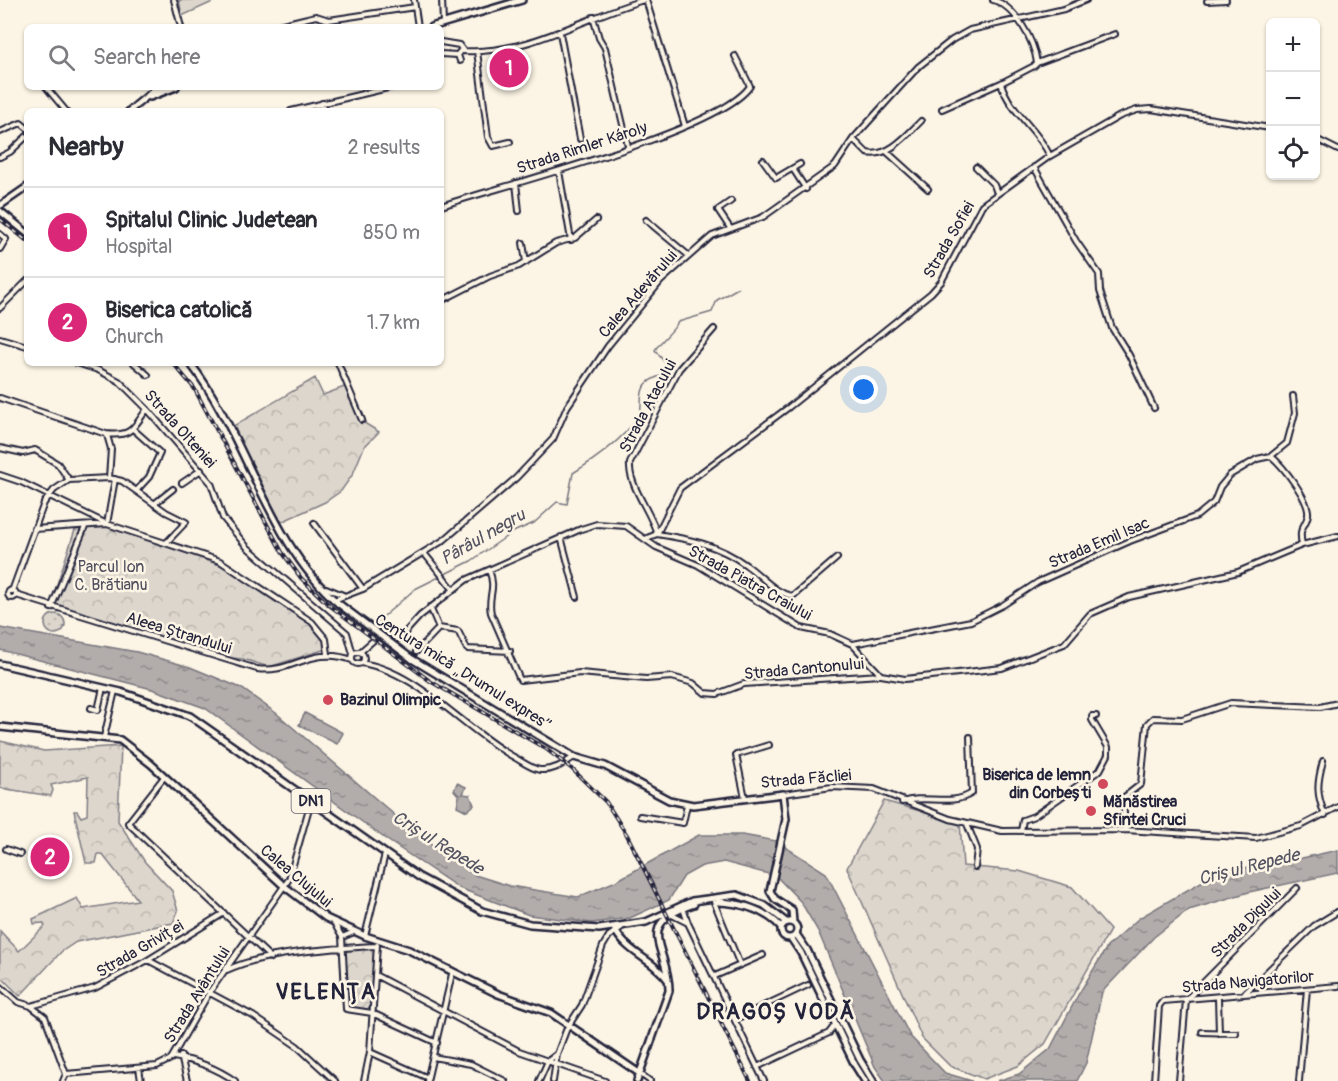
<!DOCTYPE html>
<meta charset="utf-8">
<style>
body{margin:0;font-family:Pangolin,sans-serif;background:#f7f7f7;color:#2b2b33}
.controls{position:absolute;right:18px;top:18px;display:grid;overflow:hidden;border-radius:9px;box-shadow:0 2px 4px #0004}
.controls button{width:54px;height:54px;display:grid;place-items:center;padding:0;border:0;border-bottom:2px solid #e1e1e2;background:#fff;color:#2b2b33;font:30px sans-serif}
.you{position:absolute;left:864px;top:390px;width:21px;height:21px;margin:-15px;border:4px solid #fff;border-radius:50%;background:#1a73e8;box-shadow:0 0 0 9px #1a73e833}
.badge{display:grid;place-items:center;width:39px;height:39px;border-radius:50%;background:#db2777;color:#fff;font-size:20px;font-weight:700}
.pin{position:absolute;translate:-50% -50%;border:3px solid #fff;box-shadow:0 2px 6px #0006}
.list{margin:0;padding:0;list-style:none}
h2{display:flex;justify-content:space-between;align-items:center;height:78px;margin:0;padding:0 24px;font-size:26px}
h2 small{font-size:20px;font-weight:400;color:#7c7c81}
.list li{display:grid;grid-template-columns:39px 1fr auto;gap:18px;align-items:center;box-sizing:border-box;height:90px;padding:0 24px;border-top:2px solid #e1e1e2}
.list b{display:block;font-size:22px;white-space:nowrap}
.list p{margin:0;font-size:20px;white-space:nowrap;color:#7c7c81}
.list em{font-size:20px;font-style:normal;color:#7c7c81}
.icon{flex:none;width:33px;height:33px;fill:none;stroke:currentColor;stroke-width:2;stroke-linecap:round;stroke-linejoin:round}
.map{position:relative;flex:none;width:1338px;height:1081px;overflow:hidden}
.search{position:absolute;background:#fff;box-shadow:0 2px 4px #0004;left:24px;top:24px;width:420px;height:66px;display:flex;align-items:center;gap:15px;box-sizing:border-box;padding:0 21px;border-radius:9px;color:#7c7c81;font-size:22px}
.panel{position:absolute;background:#fff;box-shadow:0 2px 4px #0004;left:24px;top:108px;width:420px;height:258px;border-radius:9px}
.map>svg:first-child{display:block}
.grass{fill:#dcd6cc;stroke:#7f7c84;stroke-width:1.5}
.forest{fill:url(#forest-crowns);stroke:#7f7c84;stroke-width:1.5}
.garden{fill:url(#garden-dots);stroke:#7f7c84;stroke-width:1.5}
.water{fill:url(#water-ripples);stroke:#78757e;stroke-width:1.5}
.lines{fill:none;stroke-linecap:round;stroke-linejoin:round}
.stream{stroke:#78757e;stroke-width:1.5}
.minor-casing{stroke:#22223b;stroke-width:8}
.major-casing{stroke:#22223b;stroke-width:10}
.minor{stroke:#fcf5e5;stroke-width:4}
.major{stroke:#fcf5e5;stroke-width:5}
.rail-casing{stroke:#22223b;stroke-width:4}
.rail{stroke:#fcf5e5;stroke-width:1.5;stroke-dasharray:4.5;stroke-linecap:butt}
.major-bridge-casing{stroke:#22223b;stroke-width:10;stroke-linecap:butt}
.major-bridge{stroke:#fcf5e5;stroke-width:5}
.poi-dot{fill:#d1495b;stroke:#fcf5e5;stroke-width:2}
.labels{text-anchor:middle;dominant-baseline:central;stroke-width:5;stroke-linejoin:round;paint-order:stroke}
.shield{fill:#fcf5e5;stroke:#63616e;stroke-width:1.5}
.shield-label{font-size:15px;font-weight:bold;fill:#22223b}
.street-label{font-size:16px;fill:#22223b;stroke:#fcf5e5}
.park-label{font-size:16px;fill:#504f5f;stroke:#fcf5e5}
.poi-label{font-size:16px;font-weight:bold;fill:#22223b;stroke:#fcf5e5;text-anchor:start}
.water-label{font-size:18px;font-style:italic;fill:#545362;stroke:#fcf5e5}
.district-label{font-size:22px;font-weight:bold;letter-spacing:1.5px;fill:#22223b;stroke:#fcf5e5}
</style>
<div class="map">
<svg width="1338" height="1081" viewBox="0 0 1338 1081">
<defs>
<pattern id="forest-crowns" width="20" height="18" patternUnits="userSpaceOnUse" patternTransform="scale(1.5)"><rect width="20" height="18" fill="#dcd6cc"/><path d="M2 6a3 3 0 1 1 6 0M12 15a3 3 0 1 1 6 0" fill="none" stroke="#bcb7b0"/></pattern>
<pattern id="garden-dots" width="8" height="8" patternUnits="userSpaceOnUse" patternTransform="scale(1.5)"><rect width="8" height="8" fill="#dcd6cc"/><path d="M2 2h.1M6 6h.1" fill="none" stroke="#bcb7b0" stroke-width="1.8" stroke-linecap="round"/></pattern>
<pattern id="water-ripples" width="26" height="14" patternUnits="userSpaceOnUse" patternTransform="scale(1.5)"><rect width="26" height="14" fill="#b2adab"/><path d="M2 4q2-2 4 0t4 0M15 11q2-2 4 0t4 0" fill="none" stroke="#908c8c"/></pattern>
</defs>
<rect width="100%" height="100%" fill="#fcf5e5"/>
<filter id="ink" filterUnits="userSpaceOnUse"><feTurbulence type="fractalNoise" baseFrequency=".0167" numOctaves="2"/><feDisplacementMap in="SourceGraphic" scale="12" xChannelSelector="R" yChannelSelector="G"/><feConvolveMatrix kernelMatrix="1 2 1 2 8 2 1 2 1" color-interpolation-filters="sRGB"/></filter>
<g filter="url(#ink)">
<path class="grass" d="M179,0H217L182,16Z"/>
<path class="forest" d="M315,378L323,395L347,386L361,421L379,432L364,447L353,474L341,491L325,502L279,523L230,428Z
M108,526L223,566L306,620L322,634L326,649L269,667L243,659L218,657L50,605L75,530Z
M0,741L44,751L121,746L118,821L145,862L172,891L178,911L173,923L76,942L61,952L20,996L0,976V931L19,951L45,926L43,923L34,924L33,919L77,898L83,909L138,900L102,854H98L96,863H86L74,811H77L81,817L87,815L88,777L51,785L53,790L51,796L0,788Z
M884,801L960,822L963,866L1019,871L1072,887L1110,930L1045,1044L1018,1066L984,1079L950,1066L922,1038L847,868Z
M371,947L374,950L371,1010L348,1007L345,951Z"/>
<path class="garden" d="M45 624a10 10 0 1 1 20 0a10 10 0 1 1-20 0Z"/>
<path class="water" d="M0,628L137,652L190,667L241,688L276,713L419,836L475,875L510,886L578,897L616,881L699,835H742L776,841L826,873L910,1036L945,1073L972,1081H885L875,1067L818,931L801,902L776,876L724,862L702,866L684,876L669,900L630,918L592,923L529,915L459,888L387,840L205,708L152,689L0,650Z
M305,713L343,733L337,744L299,725Z
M457,783L466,787L463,794L470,795L474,805L467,811L457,806L459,796L454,790Z
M1338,850V873L1249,892L1189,910L1154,937L1102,992L1086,1063L1077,1081H997L1019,1074L1050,1049L1078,995L1107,947L1139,918L1220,871L1280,863Z"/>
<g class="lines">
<path class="stream" d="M368,624L377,622L415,589L471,561L513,532L534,523L557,502L567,504L573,473C596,459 621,440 637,419C648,405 629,385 663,375L666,364L655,350C662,339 672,333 678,322L712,312L717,300L738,288"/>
<defs>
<path id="minor" d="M174,0L181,27
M414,0L418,27
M442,0L443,23
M646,0L685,126
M993,0C1015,6 1034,40 1037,63L1034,66L1001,83C1010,113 1037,128 1050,156
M1207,1L1226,0
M593,17L599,38L605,48L628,146
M270,27L316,16L329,20L415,7
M560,33L580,139
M441,42L459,45L462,49L457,55L441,54
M462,51C528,55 583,17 644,0
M477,51L488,137L493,146L510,142
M458,55L460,61
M1037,63L1115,34
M46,87L66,111
M148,95L156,87
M322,103L323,111
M942,109L1001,83
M291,111L392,87
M0,132L21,123L27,128
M853,139L867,153C888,158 907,135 921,121
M1316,139L1338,150
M886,151L928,189
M0,157L10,152L27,136
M763,160L776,178L800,164
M976,167L994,185L997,193
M1034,167L1076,241L1099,274L1100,291L1112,328L1129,355L1154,408
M793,169L806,189
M559,171L571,240
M516,183L519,211
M441,206C500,186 721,131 750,86L735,56
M646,220L688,255
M730,228L718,210L731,201
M0,234L6,239L0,249
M523,243L526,262
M441,301L490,276L519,266L556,243L575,238L596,220
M0,308L27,281
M714,329L679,369L630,463C628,485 651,512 657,534C689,539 719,545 746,565C761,575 774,593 793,596L837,558
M0,338L27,346
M77,363L98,370L119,381L147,409L211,483L223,518L247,547L347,633L353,654
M134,363L148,375
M338,363L362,420
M0,398L106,434C132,437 133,428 147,409
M133,429L160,453L149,477L137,490
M107,435L111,449L109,478
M0,448L23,453L35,450L58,464L69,480
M1271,456C1282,465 1310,500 1308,515C1305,529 1298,525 1302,545
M0,475L21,482L107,524
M182,483L201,470
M154,504L173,489
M314,523L363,589
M107,524L115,479
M34,529L107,524L220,561L312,622L326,639L328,654
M561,537L577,597
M647,538L657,534L680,488L789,407L931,293L941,282L982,205L1050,156L1120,116L1137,110L1151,109L1270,128
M424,553L453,589
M489,570C497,590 487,596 491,613L520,680L580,673L646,679L672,677L693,683L705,693L717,694L744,684L880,675
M326,588L343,595
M8 594a4 4 0 1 1 8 0a4 4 0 1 1-8 0Z
M12,591L44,503L54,490L69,480L109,478L122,481L166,512L186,522L166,543
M16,595L257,669C293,674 311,645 352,660
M334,600L363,589L444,540L516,478L553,439L567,407L608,346L661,281L712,236L763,217L835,166L853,139L918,67L952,40L970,30L1064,9L1086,0
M430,607L439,628L458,631L467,649L510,651
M51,608L85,527
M389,641L400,638L420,616L466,580L581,529L597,524L626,526L656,547L698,565L801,628L830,634L852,644L881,675L905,679L1002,668L1064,644L1090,614L1129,597L1238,572L1302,545L1338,536
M853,644L971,621L1003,605L1038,582L1130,541L1197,516L1214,502L1220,487L1230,475L1257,459L1271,456L1287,443L1295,413L1293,396
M352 658a6 6 0 1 1 12 0a6 6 0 1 1-12 0Z
M360,652L376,638H382
M416,652L439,628
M360,663C415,669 465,730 512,756C520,760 531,769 540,770C553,771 564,764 574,757
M91,708L98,710L103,688
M104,737L115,691
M1323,761C1317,783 1316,794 1325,815
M164,777L128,823L271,958
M783,794L832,787L874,789L950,819L1002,831L1125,830L1256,838L1301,826L1338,807
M745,798L736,755L769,745
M902,802C924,794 952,807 972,793L970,737
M640,816L683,823L687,805
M967,824L977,849L975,867
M1125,830L1123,798L1141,784L1147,724L1153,718L1182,719L1231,703L1320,707L1338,703
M1021,831L1023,820L1034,816L1100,770L1108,755V747L1092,720V716H1096
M6,849L20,854
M714,902L740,965
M672,915L688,923L683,908
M334,923L342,937L346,1009L372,1013L437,1043
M688,923L764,1081
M365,936L385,854
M342,937L354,932
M148,960L253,1016L297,1046L335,1081
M227,970C265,952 335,948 377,946
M375,975L519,1051L605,1081
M715,976L763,955
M0,986L18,1002L31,1006L95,988L148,960L224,913
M1244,994L1314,926L1337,912
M1218,998L1219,1033
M32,1007L45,1017L66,1074
M736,1019L808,985
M1202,1032L1236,1033
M370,1052L428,1078
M181,1056L187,1081
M173,1057C195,1060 215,1067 235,1081
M433,1057L471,1064L505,1081
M757,1067L829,1033L835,1025
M139,1068L141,1081
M639,1073L650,1081
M66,1074L157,1066L171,1059L209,993L289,879L311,801
M63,1081L66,1074
M364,1081L370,1052L377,945
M427,1081L452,974
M539,1081L548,1061L557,1054
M553,1081L557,1054L567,1028L582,1005L603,946L609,936L622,927
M1154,1081L1159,1006L1163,1001L1338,986
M1179,1081L1186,1000L1297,888
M1299,1081L1307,989"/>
<path id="major" d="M431,27L522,0
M150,97L176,87
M129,111L146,97L167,87
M1,205L27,187
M0,211L27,233
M190,363C247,436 268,544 339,604
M412,659L574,757L605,766L669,800L693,805L783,794L786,819L770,891L775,899L792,910L793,923
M0,664L121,692L190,716L419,877L482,911L530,924L599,929L646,922L692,901L737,895L764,905L786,922
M0,727L120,740L151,764L284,886L326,918L365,936L409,950L498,994L551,1013L639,1073
M718,902C742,903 764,909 781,927
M781 930a8 8 0 1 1 16 0a8 8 0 1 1-16 0Z
M614,928C626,953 653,959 668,980
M796,934L807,950L860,1060L873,1081
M791,938L801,953L855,1065L865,1081
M637,1081L669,991C670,949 630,925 694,904"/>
</defs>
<use href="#minor" class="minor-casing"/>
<use href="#major" class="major-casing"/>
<use href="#minor" class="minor"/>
<use href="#major" class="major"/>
<defs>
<path id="rail" d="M0,219L27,241
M173,363L194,388L282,552L301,578L329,605L430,681L546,749L572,769L606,802L627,835L750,1081"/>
</defs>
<use href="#rail" class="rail-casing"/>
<use href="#rail" class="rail"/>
<defs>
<path id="major-bridge" d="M339,604L412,659"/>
</defs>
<use href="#major-bridge" class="major-bridge-casing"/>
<use href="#major-bridge" class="major-bridge"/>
</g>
</g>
<g class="poi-dot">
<circle cx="328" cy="700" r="6"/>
<circle cx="1103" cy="784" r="6"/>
<circle cx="1091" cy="811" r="6"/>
</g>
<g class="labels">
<rect class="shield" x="291.5" y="789" width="39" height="24" rx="4.5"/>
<g class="shield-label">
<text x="311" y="801">DN1</text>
</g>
<g class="street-label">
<text transform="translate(582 148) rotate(-18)">Strada Rimler Károly</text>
<text transform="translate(949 240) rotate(-60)">Strada Sofiei</text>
<text transform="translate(638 294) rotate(-49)">Calea Adevărului</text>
<text transform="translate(648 406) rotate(-62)">Strada Atacului</text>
<text transform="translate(180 429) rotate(48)">Strada Olteniei</text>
<text transform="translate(1099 543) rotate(-23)">Strada Emil Isac</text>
<text transform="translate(750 583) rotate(29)">Strada Piatra Craiului</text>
<text transform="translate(179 633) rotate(17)">Aleea Ștrandului</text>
<text transform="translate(804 669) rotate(-5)">Strada Cantonului</text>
<text transform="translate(463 672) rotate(32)">Centura mică „Drumul expres”</text>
<text transform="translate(806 779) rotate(-5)">Strada Făcliei</text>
<text transform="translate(296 876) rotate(40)">Calea Clujului</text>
<text transform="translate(1246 923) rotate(-45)">Strada Digului</text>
<text transform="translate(140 949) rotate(-30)">Strada Griviței</text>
<text transform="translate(1248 982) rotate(-5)">Strada Navigatorilor</text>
<text transform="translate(197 995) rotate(-58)">Strada Avântului</text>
</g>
<g class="park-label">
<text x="111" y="567">Parcul Ion<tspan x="111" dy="18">C. Brătianu</tspan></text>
</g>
<g class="poi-label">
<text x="340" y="700">Bazinul Olimpic</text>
<text x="1091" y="775" text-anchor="end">Biserica de lemn<tspan x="1091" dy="18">din Corbești</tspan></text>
<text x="1103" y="802">Mănăstirea<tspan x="1103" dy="18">Sfintei Cruci</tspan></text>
</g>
<g class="water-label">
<text transform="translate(483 537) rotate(-30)">Pârâul negru</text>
<text transform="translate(438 843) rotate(32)">Crișul Repede</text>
<text transform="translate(1249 867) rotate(-14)">Crișul Repede</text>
</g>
<g class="district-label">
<text x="326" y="992">VELENȚA</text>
<text x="776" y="1012">DRAGOȘ VODĂ</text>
</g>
</g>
</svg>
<div class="controls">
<button>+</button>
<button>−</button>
<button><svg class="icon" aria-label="locate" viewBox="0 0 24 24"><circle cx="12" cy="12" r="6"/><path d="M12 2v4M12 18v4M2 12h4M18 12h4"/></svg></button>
</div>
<div class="you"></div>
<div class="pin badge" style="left:509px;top:68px">1</div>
<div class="pin badge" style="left:50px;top:857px">2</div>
<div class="search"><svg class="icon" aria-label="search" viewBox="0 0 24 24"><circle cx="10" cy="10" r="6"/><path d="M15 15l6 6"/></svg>Search here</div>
<section class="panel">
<h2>Nearby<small>2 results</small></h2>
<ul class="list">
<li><span class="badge">1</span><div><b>Spitalul Clinic Judetean</b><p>Hospital</p></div><em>850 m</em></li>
<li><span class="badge">2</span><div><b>Biserica catolică</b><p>Church</p></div><em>1.7 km</em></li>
</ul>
</section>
</div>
